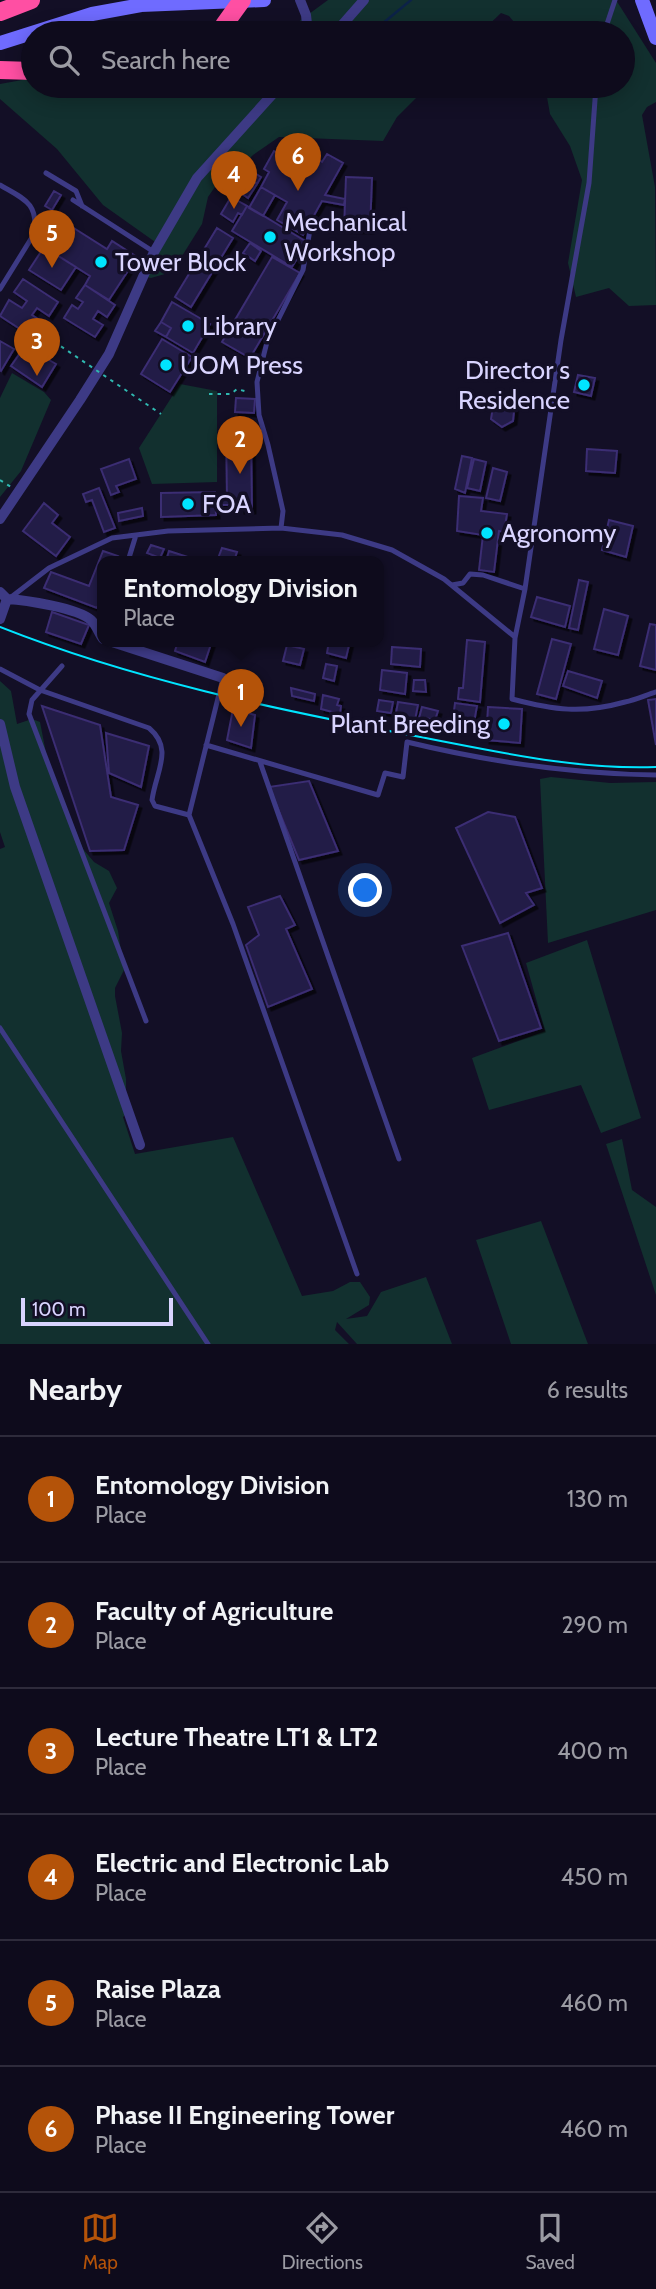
<!DOCTYPE html>
<style>
body{margin:0;font-family:Cabin,sans-serif;background:#171425;color:#f1f3f6}
.scale{position:absolute;left:21px;bottom:18px;width:152px;box-sizing:border-box;padding-left:7px;border:4px solid #d9d4ff;border-top:0;font-size:19px;line-height:24px;white-space:nowrap;color:#d9d4ff;-webkit-text-stroke:5px #130f26;paint-order:stroke}
.you{position:absolute;left:366px;top:891px;width:24px;height:24px;margin:-18px;border:5px solid #fff;border-radius:50%;background:#1a73e8;box-shadow:0 0 0 10px #1a73e833}
.badge{display:grid;place-items:center;width:46px;height:46px;border-radius:50%;background:#b45309;color:#fff;font-size:23px;font-weight:700}
.pin{position:absolute;translate:-50% -58px;filter:drop-shadow(0 2px 4px #0008)}
.pin::after{content:'';position:absolute;top:37px;width:24px;height:21px;background:inherit;clip-path:polygon(0 0,100% 0,50% 100%)}
.popup{position:absolute;left:97px;top:556px;width:287px;height:91px;box-sizing:border-box;display:grid;place-content:center;border-radius:14px;background:#0e0b1c;filter:drop-shadow(0 2px 5px #0005);font-size:23px;white-space:nowrap;color:#9b9ba3}
.popup b{font-size:26px;color:#f1f3f6}
.popup::after{content:'';position:absolute;left:50%;top:100%;margin-left:-14px;border:14px solid transparent;border-top-color:#0e0b1c}
.list{margin:0;padding:0;list-style:none}
h2{display:flex;justify-content:space-between;align-items:center;height:91px;margin:0;padding:0 28px;font-size:30px}
h2 small{font-size:23px;font-weight:400;color:#9b9ba3}
.list li{display:grid;grid-template-columns:46px 1fr auto;gap:21px;align-items:center;box-sizing:border-box;height:126px;padding:0 28px;border-top:2px solid #2e2b3b}
.list b{display:block;font-size:26px;white-space:nowrap}
.list p{margin:0;font-size:23px;white-space:nowrap;color:#9b9ba3}
.list em{font-size:23px;font-style:normal;color:#9b9ba3}
.icon{flex:none;width:38px;height:38px;fill:none;stroke:currentColor;stroke-width:2;stroke-linecap:round;stroke-linejoin:round}
.map{position:relative;flex:none;width:656px;height:1344px;overflow:hidden}
.search{position:absolute;background:#0e0b1c;box-shadow:0 4px 18px #0003;left:21px;right:21px;top:21px;height:77px;display:flex;align-items:center;gap:18px;box-sizing:border-box;padding:0 24px;border-radius:38px;color:#9b9ba3;font-size:26px}
.sheet{height:847px;background:#0e0b1c}
nav{display:flex;justify-content:space-around;align-items:center;box-sizing:border-box;height:98px;border-top:2px solid #2e2b3b;background:#0e0b1c;font-size:19px;color:#9b9ba3}
nav a{display:grid;justify-items:center;gap:4px}
nav .on{color:#b45309}
.map>svg:first-child{display:block}
.green{fill:#12302f}
.lines{fill:none;stroke-linecap:round;stroke-linejoin:round}
.stream{stroke:#0c2248;stroke-width:2.5}
.building{fill:#241b47;stroke:#3b2d73;stroke-width:2;filter:url(#shadow)}
.path{stroke:#2fb8b0;stroke-width:2;stroke-dasharray:3.5 5;stroke-linecap:butt}
.lane{stroke:#3d3a85;stroke-width:5}
.street{stroke:#3d3a85;stroke-width:10}
.secondary{stroke:#6f6bff;stroke-width:14}
.highway{stroke:#ff4fa3;stroke-width:18}
.tram{stroke:#00e5ff;stroke-width:2}
.path-bridge{stroke:#2fb8b0;stroke-width:2;stroke-dasharray:3.5 5;stroke-linecap:butt}
.highway-bridge{stroke:#ff4fa3;stroke-width:18}
.poi-dot{fill:#00e5ff;stroke:#130f26;stroke-width:2.5}
.labels{text-anchor:middle;dominant-baseline:central;stroke-width:7;stroke-linejoin:round;paint-order:stroke}
.poi-label{font-size:26px;fill:#d9d4ff;stroke:#130f26;text-anchor:start}
</style>
<div class="map">
<svg width="656" height="1344" viewBox="0 0 656 1344">
<defs>
<filter id="shadow"><feDropShadow dx="3.5" dy="3.5" stdDeviation="0" flood-color="#0009"/></filter>
</defs>
<rect width="100%" height="100%" fill="#130f26"/>
<path class="green" d="M328,0H616L656,63V102L647,107L642,115L655,187L656,305L629,306L609,288L576,297L568,263L582,180L570,146L550,114L545,86H623V33H523L509,16L501,13L480,33H283Z
M33,78V86H428L397,117L383,141L279,137L253,155L231,177L217,184L208,197L202,224L172,272L151,278L142,276L158,244L103,205L57,149L0,99V84Z
M12,373L44,392L51,400L21,471L0,497V398Z
M180,384L217,391V482L152,484L139,448Z
M0,681L11,691L17,724L32,719L40,722L47,758L83,849L94,862L109,871L117,888L109,903L118,931L124,970L115,988V996L122,1033L121,1051L126,1079V1114L123,1117L135,1154L233,1137L302,1296L333,1291L350,1282H360L370,1297L369,1305L346,1319L367,1316L381,1292L426,1277L452,1344H357L337,1322L335,1330L349,1344H0V849L5,847L0,832Z
M551,777L610,783L656,782V910L548,943L540,779Z
M587,940L641,1118L601,1133L581,1085L489,1110L472,1058L545,1031L526,963Z
M622,1139L632,1190L656,1207V1295L606,1144Z
M541,1221L588,1344H511L476,1240Z"/>
<g class="lines">
<path class="stream" d="M376,33L382,24L411,0"/>
</g>
<path class="building" d="M274,151L302,167L309,154L322,162L327,154L343,163L325,195L345,199L344,205L322,201L303,235L277,220L287,202L261,187L269,172L264,169Z
M248,169L261,177L257,184L244,175Z
M244,175L257,184L248,198L235,189Z
M346,177L372,178L370,230L344,229Z
M261,187L275,195L263,216L249,208Z
M54,191L61,195L52,210L45,206Z
M231,197L247,206L242,215L238,213L233,222L221,214Z
M247,206L307,242L292,267L232,231Z
M61,220L107,249L112,241L137,257L109,300L85,285L90,276L44,247Z
M217,228L233,238L191,307L175,297Z
M250,243L261,251L255,261L243,253Z
M44,247L76,267L61,290L29,270Z
M272,257L300,273L250,358L222,342Z
M23,279L58,302L49,316L37,308L32,315L44,323L34,338L0,316L9,300L22,308L27,301L14,292Z
M85,285L115,305L107,317L98,311L93,319L103,325L95,337L64,318L72,305L78,309L83,302L76,298Z
M172,302L210,324L193,353L166,337L171,328L161,322Z
M161,322L171,328L166,337L155,331Z
M162,339L192,357L170,392L141,374Z
M0,341L14,349L1,371L0,370Z
M25,346L56,364L42,387L11,366Z
M578,375L595,378L591,396L574,392Z
M504,396L515,402L513,421L502,427L491,419L494,401Z
M236,398L255,399L254,413L235,412Z
M226,431H251L252,510H241V505H219V499H227Z
M587,449L617,451L615,473L586,471Z
M462,456L472,458L465,493L455,489Z
M129,459L136,479L116,486L119,492L111,495L101,469Z
M474,459L486,462L480,491L467,488Z
M493,468L507,472L500,501L486,498Z
M99,488L115,528L104,532L92,500L86,502L83,494Z
M215,492L216,515L161,517V493Z
M459,496L483,498L481,511L507,514L504,532L499,531L494,572L479,570L483,535L457,531Z
M44,503L58,515L52,523L70,537L56,556L23,531Z
M142,508L143,516L119,521L118,513Z
M609,520L633,526L626,557L602,550Z
M151,545L164,549L160,558L147,553Z
M222,548L237,552L234,561H217Z
M103,551L118,556L116,561H103V593L97,608L44,588L51,572L89,586Z
M169,551L197,560L166,561Z
M579,580L588,582L578,630L569,628Z
M537,597L570,606L565,627L531,617Z
M604,609L628,616L618,655L594,649Z
M52,612L89,625L81,644L46,632Z
M650,624L656,625V670L640,666Z
M552,639L571,644L556,699L537,694Z
M467,640L485,642L480,702L458,699L459,688H463Z
M178,641H212L205,662L175,651Z
M329,641H350L346,658L327,653Z
M287,645L304,649L300,665L283,661Z
M392,647L421,649L420,667L391,664Z
M326,664L337,666L334,681L323,678Z
M382,670L407,673L405,694L380,690Z
M568,671L602,681L597,698L563,686Z
M414,680H425L426,692L413,691Z
M291,688L315,694L314,701L292,696Z
M323,695L339,699L337,705L341,706L340,714L321,709Z
M656,699V745L648,700Z
M379,700L393,702L391,713L377,711Z
M398,702L418,705L415,720L395,718Z
M455,703L477,706L473,728L452,727Z
M42,706L100,725L111,797L138,805L124,850L90,851Z
M422,707L438,711L435,720L425,718L424,723L418,722Z
M488,707L522,709L520,743L486,740Z
M233,709L255,715L251,748L227,740Z
M106,733L149,746L141,787L109,773Z
M309,781L338,851L299,860L269,787Z
M488,812L515,817L542,888L526,893L534,905L500,923L456,828Z
M280,896L295,925L286,929L312,989L268,1007L246,945L259,935L248,907Z
M508,933L541,1028L499,1041L462,946Z"/>
<g class="lines">
<path class="path" d="M209,394H231L237,389L248,392
M0,480L11,487"/>
<path class="lane" d="M604,33L615,0
M596,86L589,183L561,340L525,589L515,638L512,699C554,710 582,714 625,702C636,700 646,695 656,692
M46,173L76,191L82,206
M0,185C24,199 39,203 34,234L0,289
M73,200L154,252
M281,528L283,511L268,445L259,415L257,382L267,342L303,270L311,224
M128,561L136,535
M452,585L463,583L470,574L483,575L525,589
M10,598L49,568L112,538L168,531L281,528L342,535L392,550L444,579L515,637
M62,666L32,700L29,714L146,1021
M0,669L40,690L149,728C174,749 156,771 152,800L155,806L189,815L233,924L357,1274
M206,745L378,795L385,773L403,777L407,742C490,762 571,774 656,775
M260,762L399,1159
M189,815L223,678
M0,1028L208,1344"/>
<path class="street" d="M300,0L306,15L308,33
M335,33L364,0
M0,519L80,400L109,354L154,252L197,178L280,86
M0,592L7,599C25,600 78,608 91,620C96,624 99,634 103,639
M0,619L7,599
M109,641L223,678
M0,724L15,787L140,1145"/>
<path class="secondary" d="M642,0L656,38
M0,43L92,14L141,5L264,0"/>
<path class="highway" d="M0,12L31,0
M0,70L33,71"/>
<path class="tram" d="M0,627C134,680 274,709 415,736C495,751 574,770 656,767"/>
<path class="path-bridge" d="M45,359L56,343L161,414"/>
<path class="highway-bridge" d="M224,25L242,0"/>
</g>
<g class="poi-dot">
<circle cx="270" cy="237" r="7"/>
<circle cx="101" cy="262" r="7"/>
<circle cx="188" cy="326" r="7"/>
<circle cx="166" cy="365" r="7"/>
<circle cx="584" cy="385" r="7"/>
<circle cx="188" cy="504" r="7"/>
<circle cx="487" cy="533" r="7"/>
<circle cx="504" cy="724" r="7"/>
</g>
<g class="labels">
<g class="poi-label">
<text x="284" y="222">Mechanical<tspan x="284" dy="30">Workshop</tspan></text>
<text x="115" y="262">Tower Block</text>
<text x="202" y="326">Library</text>
<text x="180" y="365">UOM Press</text>
<text x="570" y="370" text-anchor="end">Director s<tspan x="570" dy="30">Residence</tspan></text>
<text x="202" y="504">FOA</text>
<text x="501" y="533">Agronomy</text>
<text x="490" y="724" text-anchor="end">Plant Breeding</text>
</g>
</g>
</svg>
<div class="scale">100 m</div>
<div class="you"></div>
<div class="pin badge" style="left:241px;top:727px">1</div>
<div class="popup"><b>Entomology Division</b>Place</div>
<div class="pin badge" style="left:240px;top:474px">2</div>
<div class="pin badge" style="left:37px;top:376px">3</div>
<div class="pin badge" style="left:234px;top:209px">4</div>
<div class="pin badge" style="left:52px;top:268px">5</div>
<div class="pin badge" style="left:298px;top:191px">6</div>
<div class="search"><svg class="icon" aria-label="search" viewBox="0 0 24 24"><circle cx="10" cy="10" r="6"/><path d="M15 15l6 6"/></svg>Search here</div>
</div>
<section class="sheet">
<h2>Nearby<small>6 results</small></h2>
<ul class="list">
<li><span class="badge">1</span><div><b>Entomology Division</b><p>Place</p></div><em>130 m</em></li>
<li><span class="badge">2</span><div><b>Faculty of Agriculture</b><p>Place</p></div><em>290 m</em></li>
<li><span class="badge">3</span><div><b>Lecture Theatre LT1 &amp; LT2</b><p>Place</p></div><em>400 m</em></li>
<li><span class="badge">4</span><div><b>Electric and Electronic Lab</b><p>Place</p></div><em>450 m</em></li>
<li><span class="badge">5</span><div><b>Raise Plaza</b><p>Place</p></div><em>460 m</em></li>
<li><span class="badge">6</span><div><b>Phase II Engineering Tower</b><p>Place</p></div><em>460 m</em></li>
</ul>
</section>
<nav>
<a class="on"><svg class="icon" aria-label="map" viewBox="0 0 24 24"><path d="M3 6l6-2 6 2 6-2v14l-6 2-6-2-6 2zM9 4v14M15 6v14"/></svg>Map</a>
<a><svg class="icon" aria-label="directions" viewBox="0 0 24 24"><path d="M12 3l9 9-9 9-9-9zM9 14v-3h6M13 9l2 2-2 2"/></svg>Directions</a>
<a><svg class="icon" aria-label="saved" viewBox="0 0 24 24"><path d="M7 4h10v16l-5-4-5 4z"/></svg>Saved</a>
</nav>
